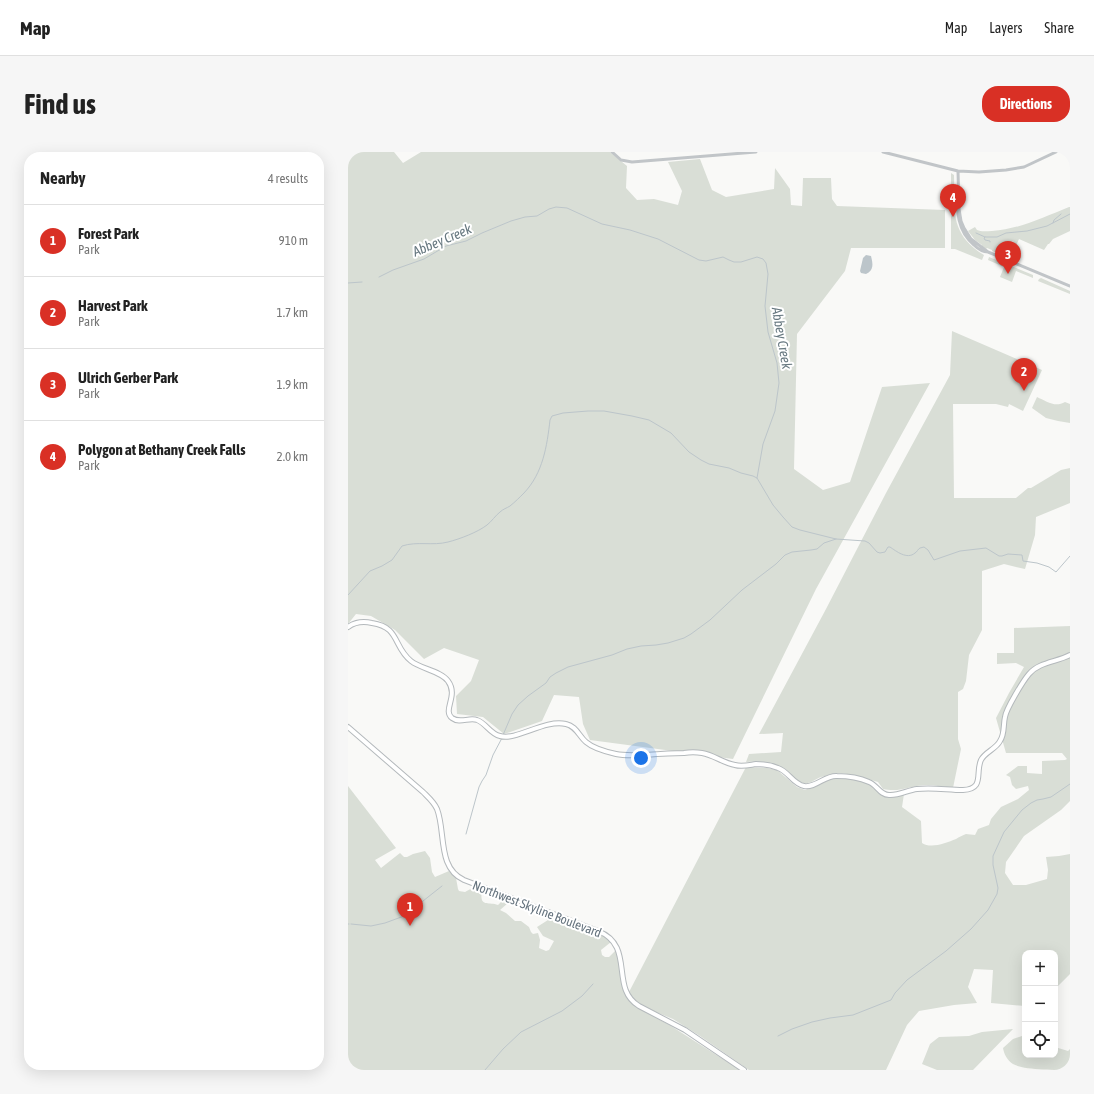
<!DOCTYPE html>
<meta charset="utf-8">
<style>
body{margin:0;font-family:"Asap Condensed",sans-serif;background:#f6f6f6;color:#222}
.controls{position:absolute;right:12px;bottom:12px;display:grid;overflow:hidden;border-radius:8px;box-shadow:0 4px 16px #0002}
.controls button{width:36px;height:36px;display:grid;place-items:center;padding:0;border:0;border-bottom:1px solid #e0e0e0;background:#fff;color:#222;font:20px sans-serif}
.you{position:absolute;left:293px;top:606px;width:14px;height:14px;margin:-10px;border:3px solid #fff;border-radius:50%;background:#1a73e8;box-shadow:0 0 0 6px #1a73e833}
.badge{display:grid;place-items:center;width:26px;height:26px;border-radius:50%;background:#d93025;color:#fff;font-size:13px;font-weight:700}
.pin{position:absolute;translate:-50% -33px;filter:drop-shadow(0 1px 2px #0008)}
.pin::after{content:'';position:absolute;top:21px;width:14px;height:12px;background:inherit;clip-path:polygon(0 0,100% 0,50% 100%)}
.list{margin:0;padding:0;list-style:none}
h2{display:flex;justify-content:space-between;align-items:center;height:52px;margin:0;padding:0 16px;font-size:17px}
h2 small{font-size:13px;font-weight:400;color:#767676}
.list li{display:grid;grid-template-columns:26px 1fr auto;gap:12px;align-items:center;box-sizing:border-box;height:72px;padding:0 16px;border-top:1px solid #e0e0e0}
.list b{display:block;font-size:15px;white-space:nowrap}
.list p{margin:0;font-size:13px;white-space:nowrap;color:#767676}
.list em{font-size:13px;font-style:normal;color:#767676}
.icon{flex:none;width:22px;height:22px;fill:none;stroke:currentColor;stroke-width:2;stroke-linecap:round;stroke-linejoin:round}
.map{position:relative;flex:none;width:722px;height:918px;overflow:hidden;border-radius:16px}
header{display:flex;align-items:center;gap:24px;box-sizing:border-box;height:56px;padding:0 20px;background:#fff;border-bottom:1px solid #e0e0e0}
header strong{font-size:19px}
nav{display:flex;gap:22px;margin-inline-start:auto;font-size:14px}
.intro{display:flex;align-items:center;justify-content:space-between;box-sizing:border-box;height:96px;padding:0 24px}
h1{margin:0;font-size:28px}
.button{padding:10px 18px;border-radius:16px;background:#d93025;color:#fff;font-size:14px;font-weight:700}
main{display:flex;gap:24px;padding:0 24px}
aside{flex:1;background:#fff;border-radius:16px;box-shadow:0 4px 16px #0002}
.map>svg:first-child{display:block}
.green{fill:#d9ded6}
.water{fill:#bcc5ca}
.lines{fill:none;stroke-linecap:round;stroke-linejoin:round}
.stream{stroke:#bcc5ca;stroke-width:1}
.major-casing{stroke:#b4b9bc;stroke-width:6}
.minor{stroke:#c1c5c8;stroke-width:3}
.major{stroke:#fff;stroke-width:4}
.labels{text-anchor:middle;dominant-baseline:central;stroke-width:4;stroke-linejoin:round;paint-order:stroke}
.street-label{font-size:13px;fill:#66747f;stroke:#fff}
.water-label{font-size:14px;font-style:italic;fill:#677880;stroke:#fff}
</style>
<header>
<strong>Map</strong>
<nav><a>Map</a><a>Layers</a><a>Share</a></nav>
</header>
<div class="intro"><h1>Find us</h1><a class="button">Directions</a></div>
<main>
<aside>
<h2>Nearby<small>4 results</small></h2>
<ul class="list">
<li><span class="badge">1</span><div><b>Forest Park</b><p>Park</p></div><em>910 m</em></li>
<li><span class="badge">2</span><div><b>Harvest Park</b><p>Park</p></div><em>1.7 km</em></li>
<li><span class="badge">3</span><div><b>Ulrich Gerber Park</b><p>Park</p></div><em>1.9 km</em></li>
<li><span class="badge">4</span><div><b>Polygon at Bethany Creek Falls</b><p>Park</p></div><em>2.0 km</em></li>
</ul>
</aside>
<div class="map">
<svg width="722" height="918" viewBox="0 0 722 918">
<rect width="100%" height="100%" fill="#f9f9f7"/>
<path class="green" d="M0,0H46L55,11L73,0H262L279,14L278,36L289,48L306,47L330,53L334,39L320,10L352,7L364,38L378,45L426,37L427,16L442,37L443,53L454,54L455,26H483L484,47L489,54L597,58V96H503L497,119L449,182L446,317L475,338L502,330L534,235L582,231L468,437L385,607L242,588L235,572L231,545L206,543L194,569L156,582L135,565L109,562L108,544L123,529L131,508L96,496L76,507L47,478L23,464L8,462L0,472Z
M603,21L606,23C607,59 601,81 636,103L634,108L607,97H603Z
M721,55H722V79L705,87L701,92H700L696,98L671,87L667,96L665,94L666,90L664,89L662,93L657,92L653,102L649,100V101L644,99V98L639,96L638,97L634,94V93L627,88L620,79L627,75L629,78C633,80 639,79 644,79C672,77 696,65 721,55Z
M641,105L685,123V126L668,119L664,130L652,125L656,115L640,108Z
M693,126L722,139V142L690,129L691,127Z
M604,179L694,218L675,259L661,252L660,255L648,252H605L606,346H668L680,336H683L713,318L722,316V351L688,365L687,383L677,417L664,414L656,412L634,419V478L621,503L618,529L615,537L610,540V587L613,597L605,636C596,635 587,633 579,633C564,633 552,641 535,637L530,630C517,627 498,619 485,622C481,623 477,624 473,625C467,627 463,632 456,631C448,631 443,621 436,617C424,610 411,609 398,610L401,602L433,600L435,581L411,582L478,457L538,341L602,223Z
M689,245C698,249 707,256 717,250L722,252V271L710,269L698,266L684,256Z
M722,474V649L713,658L676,684L658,710L657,721L665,733H678L699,727L700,718L698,705L711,704L722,702V822L707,837V801H677V854L643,851L645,818L626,817L620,835L629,851L606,853L571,859L559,873L538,918H401L352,884L325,867L303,858L288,850L281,840L398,615L419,616L429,618L449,635L457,638L488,625L514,629L522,633L535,644H544L556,642L554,655L573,669L574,691C583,697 598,691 608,687C611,685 615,683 618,682C620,682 625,683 627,683L630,677L641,673L643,667L653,655L670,647L681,638L680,634L668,637L664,633L662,625L658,623L670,614H679V621L694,622V609L717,608L719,607L714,601H658L648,566L661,541L676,515L668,511L649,512V501H666V476Z
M0,634L48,696L27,708L33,716L52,701L56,705H59L65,702L77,699L82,706L84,720L87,725L101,719L108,726L110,737L111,739L117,740L126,735L134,738C131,756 140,749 150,753L157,746L161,748L160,751L152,758L158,761L167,769H173L181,775L183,780L185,782L190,781L192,788L191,796L198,799L201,798L206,789L195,784L189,775L200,768L192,763V761L193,759L254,782L263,790L253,798L254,803L257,805H261L267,799L268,800L271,809L275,837C277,844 281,849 287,854L323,874L392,918H0Z
M665,877L625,918H589L574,912L582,892L591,885L621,884L634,880Z
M677,883V903H707V895L720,899L722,897V918C708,918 675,918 665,912C659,908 656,902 655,896L665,887Z"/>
<path class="water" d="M518,103L523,104C525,112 526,118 518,122L513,121L512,119L515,106Z"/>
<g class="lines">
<path class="stream" d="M705,71L706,68L713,62
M628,81L637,85H649L658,81L679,79L699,74L722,62
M637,85L636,86L637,88L642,89V90
M31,125L45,118L76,107L98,94L118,89L134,81L163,69L177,65L189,64L201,57L208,55L219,56L254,72L282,78L310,87L351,108L358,109L375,105L381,108L386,110H393L409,105L415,107L418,111L420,122L417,154L420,180L429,211L431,231L427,259L415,292L409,326
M0,131L14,130
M0,443L22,419L34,414L44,408L54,394C69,389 85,394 100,390C112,387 130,380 139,373C144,369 147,364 152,360C155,357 159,356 162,354C167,350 172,345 176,341C195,321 199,294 202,268L204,264L215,261L240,259H256L284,264L301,268L323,281L341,300L353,308L361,312L381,316L393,321L405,324L409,326L425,353L435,365L444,375L452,378L488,387L517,389L521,391L529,400L532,401L537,400L540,395H542C548,399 559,408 567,401C569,400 570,397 572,396L576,395L580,398L586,408L612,399L638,396L651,404H654L660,402L674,403L675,409L689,411L701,415L708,420L722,404
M155,583L164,562L170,553L180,544L198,531L202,525L208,521L220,515L264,503L279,497L293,494L308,493L320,491L336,486L343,482L362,468L394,438L428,412L437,403L444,400L463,398L469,397L476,391L488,387
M118,682L131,635L134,629L138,623L145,603L154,586
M0,772H1
M3,772L23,774L37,771L56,764L94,734
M430,884L444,877L464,870L482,866L505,863L543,848L547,841L559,828L598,799L623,777L640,758L649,742L650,736L645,713V704L656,680L674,658L683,651L689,648L695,647L703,645L722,632
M137,918L155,897L173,880L214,859L234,844L245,832"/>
<defs>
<path id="major" d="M0,475C7,470 15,469 24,471C52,475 45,495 63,509C73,517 93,519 100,529C111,544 94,558 104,566C112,572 121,565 129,568C138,571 142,582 152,584C169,589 196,567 218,572C228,574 231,584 238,590C246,597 259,600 268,602C277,604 287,603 297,603C310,602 323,601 336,601C342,600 348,600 354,601C366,603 375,611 387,613C394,615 401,613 408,612C415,612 423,613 430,616C440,619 445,632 456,634C468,636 477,623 489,624C499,624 512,626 521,630C529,633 532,643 541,643C550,644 560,638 569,637C584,635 600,638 615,638C637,637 627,621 633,608C637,600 648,597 652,589C657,582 655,573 657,565C658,557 675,529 681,522C691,510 709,510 722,503
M0,575L75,640C80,645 86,650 89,657C98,680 89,716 116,728L250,779C288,794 261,836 291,854L337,878L396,918"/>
</defs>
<use href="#major" class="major-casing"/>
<path class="minor" d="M264,0L273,8L284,10L408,0
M535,0L610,19L631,20L658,18L676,15L708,0
M610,19L611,57L613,69L616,76L623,87L640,100
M610,37L609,39C609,59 609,79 626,93C630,97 635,100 640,100L722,134"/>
<use href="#major" class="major"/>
</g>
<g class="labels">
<g class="street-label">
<text transform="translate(189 757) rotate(21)">Northwest Skyline Boulevard</text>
</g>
<g class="water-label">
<text transform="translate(94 88) rotate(-23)">Abbey Creek</text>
<text transform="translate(434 186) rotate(80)">Abbey Creek</text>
</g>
</g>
</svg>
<div class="controls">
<button>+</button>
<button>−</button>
<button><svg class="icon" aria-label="locate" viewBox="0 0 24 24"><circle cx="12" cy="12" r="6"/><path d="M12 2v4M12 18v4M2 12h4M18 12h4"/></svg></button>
</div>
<div class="you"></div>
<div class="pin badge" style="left:62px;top:774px">1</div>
<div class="pin badge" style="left:676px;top:239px">2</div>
<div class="pin badge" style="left:660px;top:122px">3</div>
<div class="pin badge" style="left:605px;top:65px">4</div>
</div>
</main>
